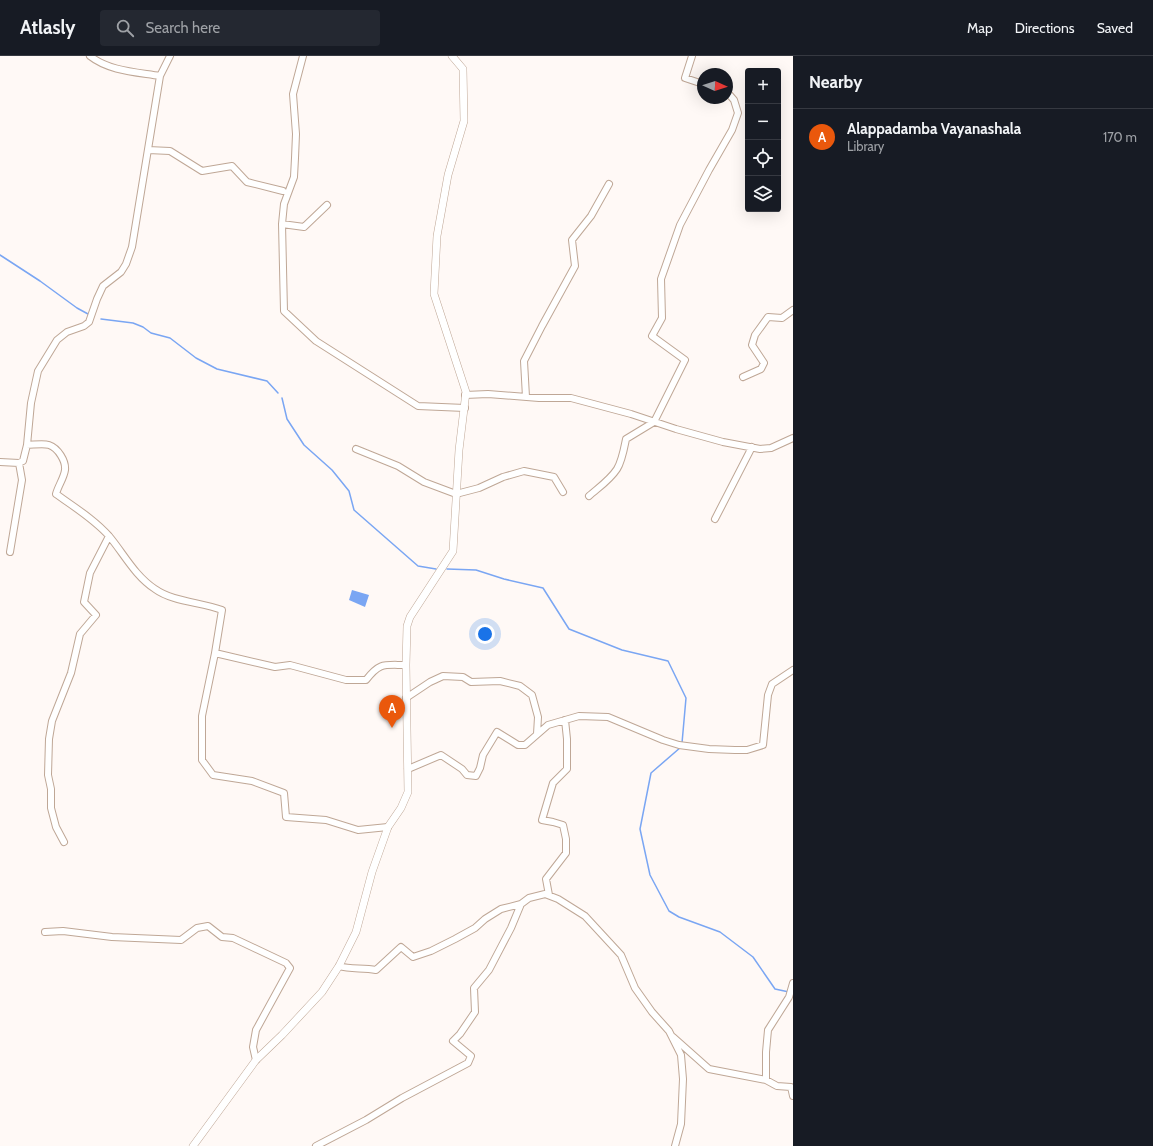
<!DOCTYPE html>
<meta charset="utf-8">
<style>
body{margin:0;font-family:Cabin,sans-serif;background:#242831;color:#f1f3f6}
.controls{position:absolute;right:12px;top:12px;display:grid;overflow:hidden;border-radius:4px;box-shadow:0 4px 16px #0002}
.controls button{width:36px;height:36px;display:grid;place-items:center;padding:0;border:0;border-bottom:1px solid #363941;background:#171b24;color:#f1f3f6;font:20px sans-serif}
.compass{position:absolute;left:697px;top:12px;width:36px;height:36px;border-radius:50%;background:#171b24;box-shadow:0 4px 16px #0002;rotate:93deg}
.you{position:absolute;left:485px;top:578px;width:14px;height:14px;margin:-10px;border:3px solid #fff;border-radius:50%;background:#1a73e8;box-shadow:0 0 0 6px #1a73e833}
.badge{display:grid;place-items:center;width:26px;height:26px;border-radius:50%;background:#ea580c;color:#fff;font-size:13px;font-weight:700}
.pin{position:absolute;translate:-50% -33px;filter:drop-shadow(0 1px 2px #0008)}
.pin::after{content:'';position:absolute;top:21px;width:14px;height:12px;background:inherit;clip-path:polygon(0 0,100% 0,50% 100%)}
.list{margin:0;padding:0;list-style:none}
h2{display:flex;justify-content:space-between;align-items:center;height:52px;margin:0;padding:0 16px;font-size:17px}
h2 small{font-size:13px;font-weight:400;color:#9ea1a6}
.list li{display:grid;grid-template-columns:26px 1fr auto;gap:12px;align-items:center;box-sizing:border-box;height:56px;padding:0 16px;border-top:1px solid #363941}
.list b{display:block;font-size:15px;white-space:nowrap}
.list p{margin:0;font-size:13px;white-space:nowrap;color:#9ea1a6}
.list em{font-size:13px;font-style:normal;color:#9ea1a6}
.icon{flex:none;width:22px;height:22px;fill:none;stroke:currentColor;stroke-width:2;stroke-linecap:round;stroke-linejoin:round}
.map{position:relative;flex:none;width:793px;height:1090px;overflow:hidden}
header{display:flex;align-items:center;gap:24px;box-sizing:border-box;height:56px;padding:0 20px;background:#171b24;border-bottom:1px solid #363941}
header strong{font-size:19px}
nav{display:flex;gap:22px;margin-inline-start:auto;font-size:14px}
.search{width:280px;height:36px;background:#242831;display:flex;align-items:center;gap:10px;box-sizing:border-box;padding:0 14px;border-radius:4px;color:#9ea1a6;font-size:15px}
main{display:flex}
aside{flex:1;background:#171b24}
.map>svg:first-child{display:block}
.water{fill:#7aa6f3}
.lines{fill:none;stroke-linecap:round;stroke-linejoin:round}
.stream{stroke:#7aa6f3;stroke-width:1.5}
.minor-casing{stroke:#bfa796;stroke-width:8}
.tertiary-casing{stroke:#bfa796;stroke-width:8}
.minor{stroke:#fff;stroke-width:6}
.tertiary{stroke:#fff;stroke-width:7}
</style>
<header>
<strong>Atlasly</strong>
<div class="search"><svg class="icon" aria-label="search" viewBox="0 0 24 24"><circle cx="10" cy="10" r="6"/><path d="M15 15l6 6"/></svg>Search here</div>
<nav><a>Map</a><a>Directions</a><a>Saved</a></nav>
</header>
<main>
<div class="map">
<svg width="793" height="1090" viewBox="0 0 793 1090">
<rect width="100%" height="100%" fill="#fff9f6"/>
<path class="water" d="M352,534L369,539L365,551L349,544Z"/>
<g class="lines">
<path class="stream" d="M0,199L40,225L77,252L88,258
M101,263L133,267L143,271L151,277L170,282L196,302L217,313L267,325L278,337
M282,342L287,363L304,389L332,414L349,435L354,454L418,510L436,513
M447,513L476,514L504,523L543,532L569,573L622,594L668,605L686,642L682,687
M681,691L651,717L640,773L650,819L669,855L679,861L720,876L753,901L775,933L789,936"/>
<defs>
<path id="minor" d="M90,0C109,15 136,16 160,20
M303,0L293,38L296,78L295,102L294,121L284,148L282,168L304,171L327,149
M692,0L685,22L703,28
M148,94L170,95L202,115L232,110L247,126L283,135
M282,168L284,255L316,285L418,350L465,352
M743,321L761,313L764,307L752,289L755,279L768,261L782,262L793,254
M465,339L488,338L539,342H571L631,358L676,373L723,386L760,393L771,392L793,382
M526,341L524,305L542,270L575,210L572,184L591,160L609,128
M27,389C33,389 43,387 49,389C58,392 66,405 65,414C64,422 58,430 56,438C74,451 94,463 109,480C124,498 135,520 155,533C173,546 201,546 222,554L215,597L275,611L290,609L346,624H366C380,606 384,609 406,609
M356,393L398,410L424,426L456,438L479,432L503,421L524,415L554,421L563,436
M0,406L19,407L23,405L27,389L31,347L38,315L57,284L67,276L84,270L89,266L97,243L103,230L121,216L126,208L132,191L160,20L170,0
M589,440C598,432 610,424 617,413C622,405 624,393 626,383L654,366L685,304L652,280L662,262L661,223L680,169L709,114L732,74L738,57L734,44L727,36
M715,463L752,391
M10,496L22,424L19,407
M215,597L202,660V704L213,719L252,725L284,737L286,761L326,764L358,774L388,771
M406,642L430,626L443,620L463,621L471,626L500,625L520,630L532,639L538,661L537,678
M408,713L441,699L462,713L467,719L476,720L480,712L483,699L497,676L518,689H525L548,669L579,660L608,661L663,684L679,689L709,693L735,694H747L763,689L768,639L772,628L793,614
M64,786L56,771L51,752V733L48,719L49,683L52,665L71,617L80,578L96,559L84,546L90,517L109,480
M549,839L546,823L566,797V783L563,769L553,766L542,764L553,727L567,713V683L565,664
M45,876L63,875L112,881L181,884L197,872L208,870L222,881L233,882L286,907L290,912L256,974L253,991L256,1004
M339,910C351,914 363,911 376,914L401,891L413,901L431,895L455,883L475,872L485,863L501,853L521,848L529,842L545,838L558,843L585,860L621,899L635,932L652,956L669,975L681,999L683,1023L681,1068L675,1090
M793,927L789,941L768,974L766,996V1024L777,1030L791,1031L793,1040
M673,981L709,1013L766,1024
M316,1090L366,1064L402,1042L468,1007L471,1000L453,985L460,978L475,956L474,932L489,914L511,872L521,848"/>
<path id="tertiary" d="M193,1090L256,1004L282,979L322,936L339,910L356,876L372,816L388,771L401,752L408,736L406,609L407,570L410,561L453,495L459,394L466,336L434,238L437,180L448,119L464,65L463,13L452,0"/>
</defs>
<use href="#minor" class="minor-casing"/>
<use href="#tertiary" class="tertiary-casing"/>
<use href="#minor" class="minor"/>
<use href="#tertiary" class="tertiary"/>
</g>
</svg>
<div class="controls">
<button>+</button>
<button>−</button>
<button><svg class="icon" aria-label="locate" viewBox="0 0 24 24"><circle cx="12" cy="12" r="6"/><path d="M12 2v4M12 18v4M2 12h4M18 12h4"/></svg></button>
<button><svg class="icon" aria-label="layers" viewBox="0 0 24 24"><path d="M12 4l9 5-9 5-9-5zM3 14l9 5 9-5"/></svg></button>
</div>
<svg class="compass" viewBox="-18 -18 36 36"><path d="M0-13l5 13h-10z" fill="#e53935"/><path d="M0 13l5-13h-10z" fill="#9ea1a6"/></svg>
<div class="you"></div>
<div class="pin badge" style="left:392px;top:672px">A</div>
</div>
<aside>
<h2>Nearby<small></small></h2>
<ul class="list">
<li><span class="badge">A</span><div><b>Alappadamba Vayanashala</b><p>Library</p></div><em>170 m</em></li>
</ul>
</aside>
</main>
